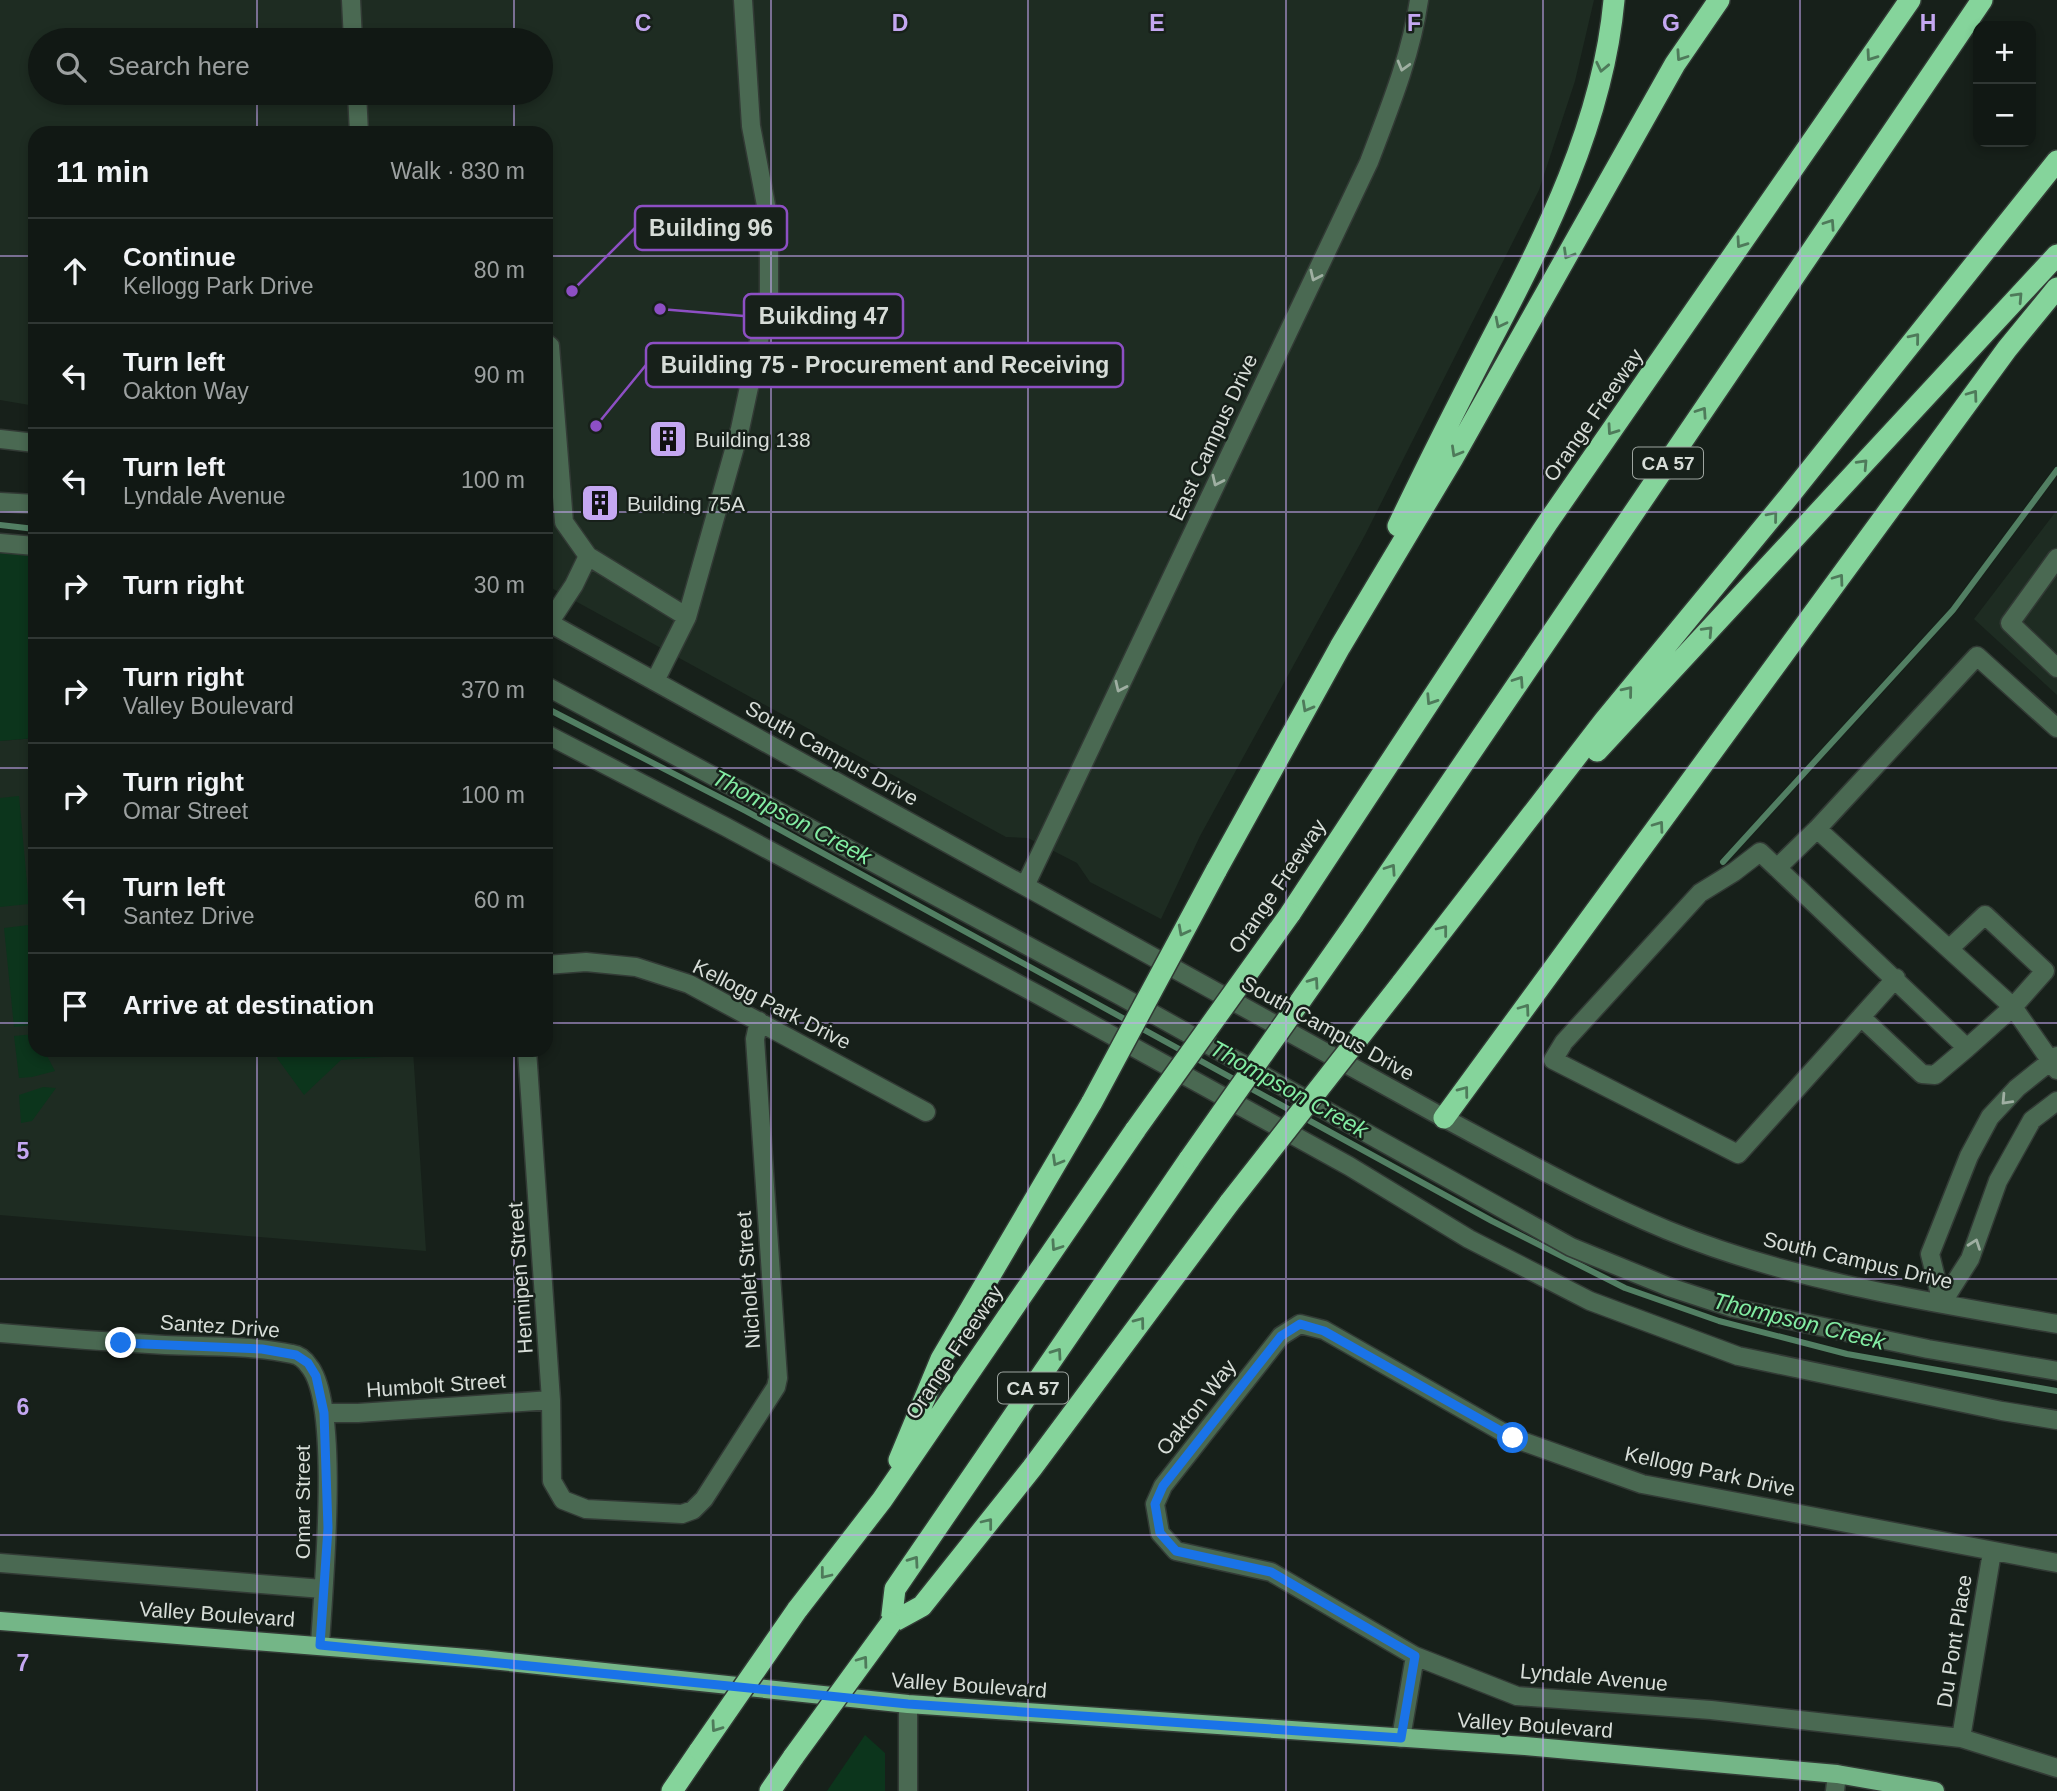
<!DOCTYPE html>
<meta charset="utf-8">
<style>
body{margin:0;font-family:Arial,sans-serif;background:#1a211d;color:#f1f3f6}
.controls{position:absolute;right:21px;top:21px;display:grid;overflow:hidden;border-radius:14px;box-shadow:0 4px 10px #0003}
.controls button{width:63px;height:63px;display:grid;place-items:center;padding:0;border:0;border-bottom:2px solid #303734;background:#111814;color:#f1f3f6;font:35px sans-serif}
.stop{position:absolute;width:21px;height:21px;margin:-16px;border:5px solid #1a73e8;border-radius:50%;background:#fff}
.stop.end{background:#1a73e8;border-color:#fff;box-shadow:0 2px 7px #0008}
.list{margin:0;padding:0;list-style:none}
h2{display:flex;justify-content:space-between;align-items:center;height:91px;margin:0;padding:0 28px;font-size:30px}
h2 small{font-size:23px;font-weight:400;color:#9ca0a0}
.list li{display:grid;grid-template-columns:46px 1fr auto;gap:21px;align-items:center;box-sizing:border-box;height:105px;padding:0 28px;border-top:2px solid #303734}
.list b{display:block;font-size:26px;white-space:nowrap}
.list p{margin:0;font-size:23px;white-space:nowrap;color:#9ca0a0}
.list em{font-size:23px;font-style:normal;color:#9ca0a0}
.icon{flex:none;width:38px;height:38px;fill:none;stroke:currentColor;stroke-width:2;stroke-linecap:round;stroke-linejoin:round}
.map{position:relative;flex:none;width:2057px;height:1791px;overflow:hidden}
.search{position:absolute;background:#111814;box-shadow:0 4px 10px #0003;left:28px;top:28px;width:525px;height:77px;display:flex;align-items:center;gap:18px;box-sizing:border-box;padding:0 24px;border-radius:38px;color:#9ca0a0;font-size:26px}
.panel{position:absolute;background:#111814;box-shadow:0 4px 10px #0003;left:28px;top:126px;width:525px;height:931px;border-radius:21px}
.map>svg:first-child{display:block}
.built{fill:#1e2c22;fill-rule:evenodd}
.green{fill:#0c351c}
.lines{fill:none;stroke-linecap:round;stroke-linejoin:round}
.stream{stroke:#527f63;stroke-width:6}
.minor-casing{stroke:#323a35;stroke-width:21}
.major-casing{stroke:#323a35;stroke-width:21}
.highway-casing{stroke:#323a35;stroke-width:24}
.minor{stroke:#4a6952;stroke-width:18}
.major{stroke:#74b687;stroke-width:18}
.highway{stroke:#85d49b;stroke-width:21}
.highway-bridge-casing{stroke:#323a35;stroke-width:24;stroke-linecap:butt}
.highway-bridge{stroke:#85d49b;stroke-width:21}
.oneway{stroke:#4e7a5a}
.oneway2{stroke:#9fafa2}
.route{stroke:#1a73e8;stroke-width:9}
.grid{fill:none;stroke:#c4a7f1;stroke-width:2;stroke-opacity:0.55}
.labels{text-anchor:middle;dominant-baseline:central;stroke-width:5;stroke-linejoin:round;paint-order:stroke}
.shield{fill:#17201a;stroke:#9da49f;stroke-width:2}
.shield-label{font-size:19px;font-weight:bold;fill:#d7ddd8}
.street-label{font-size:21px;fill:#d7ddd8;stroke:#17201a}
.poi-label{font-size:21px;fill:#d7ddd8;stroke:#17201a;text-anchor:start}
.water-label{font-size:23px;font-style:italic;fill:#83eda3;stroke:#17201a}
.grid-label{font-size:23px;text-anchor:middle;font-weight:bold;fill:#c4a7f1;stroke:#17201a;stroke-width:5;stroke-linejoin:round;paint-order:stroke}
.leader{fill:none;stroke:#8d4fc4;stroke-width:2.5}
.callout-dot{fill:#8d4fc4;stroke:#17201a;stroke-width:2.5}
.callout{fill:#17201a;stroke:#8d4fc4;stroke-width:2.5}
.callout-label{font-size:23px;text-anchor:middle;font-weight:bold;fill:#d7ddd8}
</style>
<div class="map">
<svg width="2057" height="1791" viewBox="0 0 2057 1791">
<rect width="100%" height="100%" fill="#17201a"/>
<path class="built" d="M0,0H1594L1575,81L1539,190L1365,535L1200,836L1161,919L1090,882L1077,863L1028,838L1006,837L546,585V133H35V406L0,400ZM40,40H541V93H40Z
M2057,510V695L1974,619Z
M35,738V1050H413L426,1251L0,1215V741Z"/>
<path class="green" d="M0,549L35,551V738L0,741Z
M19,796L29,904L0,907V798Z
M29,925L35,985V1025L14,1027L4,928Z
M35,1034V1050H44L55,1071L32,1077L19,1078L14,1036Z
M281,1050H409L410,1055L341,1060L304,1095L277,1058Z
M43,1087L56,1088L32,1121L21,1123L19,1095Z
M865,1735L885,1753V1791H827Z"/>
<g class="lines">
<path class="stream" d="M0,525L35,529
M546,708L746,811L1492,1221L1625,1288L1719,1321L1847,1354L2057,1391
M1723,862L1953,610L2057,470"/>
<defs>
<path id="minor" d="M351,0L353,40
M357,93L359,133
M546,343L550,346L564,522L588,556L687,617L655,681
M0,439L35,443
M0,502L35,504
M0,543L35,546
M2057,558L2010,623L2057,668
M687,617L740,429L769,294V221L751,126L743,0
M546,621L1444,1118C1517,1157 1590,1198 1667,1230C1791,1281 1925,1301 2057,1324
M549,623L574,585L588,556
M546,686L1119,995L1571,1247L1669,1287L1733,1308L1928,1349L2057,1371
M546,734L726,827L1046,999L1349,1166L1469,1239L1590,1301L1738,1356L2002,1411L2057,1420
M1817,829L1977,656L2057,728
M1777,868L1967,1048L2013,1007L2057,1070
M1025,886L1369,162C1389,109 1411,56 1419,0
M546,965L586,962L636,967L689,984L926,1112
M1896,978L1738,1154L1553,1060L1564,1042L1700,893L1734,872L1760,852L1777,868L1817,829L1949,949L1985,915L2045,971L2013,1007L1949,949
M1861,1017L1922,1074L1935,1075L1967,1048
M527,1050L551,1400L552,1481L563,1500L586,1509L682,1514L693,1510L704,1499L776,1387L778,1378L755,1039L759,1021
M1942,1303L1930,1254L1969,1156L1990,1117L2017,1088L2057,1056
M1942,1303L1970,1259L1998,1181L2032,1120L2057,1101
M0,1333C55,1338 110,1342 165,1345C207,1347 251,1345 292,1354C299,1355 305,1360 309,1366C341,1404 323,1590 320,1645
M324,1413H358L551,1400
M0,1563L323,1589
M2057,1563L1642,1484L1513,1438L1324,1330L1300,1324L1281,1336L1163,1486L1155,1504L1160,1533L1176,1551L1271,1572L1415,1656L1517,1696L1711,1710L1961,1738L2057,1768
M908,1704V1791
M1401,1738L1415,1656
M1961,1738L1992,1552
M1835,1791L1837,1774"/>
<path id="major" d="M0,1621L481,1659L908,1704L1525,1746L1837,1774L1935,1791"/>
<path id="highway" d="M1398,526C1427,465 1458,404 1489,344C1545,237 1603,123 1614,0
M1597,751L2057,255
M1216,871L1340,647L1453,458L1675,64L1719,0
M1290,914L1548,522L1910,0
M1353,926L1982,0
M1401,984L1604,721L1786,500L2057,161
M1444,1118L2007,349L2057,288
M899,1460L941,1359L1092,1102
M797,1610L882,1500L1136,1129
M891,1623L895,1589L1190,1158
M891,1623L922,1606L1032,1468L1230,1202
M672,1791L700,1750
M770,1791L794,1756"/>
</defs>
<use href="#minor" class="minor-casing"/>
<use href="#major" class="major-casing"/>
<use href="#highway" class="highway-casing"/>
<use href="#minor" class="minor"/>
<use href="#major" class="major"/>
<use href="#highway" class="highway"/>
<defs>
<path id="highway-bridge" d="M1092,1102L1216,871
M1136,1129L1290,914
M1190,1158L1353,926
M1230,1202L1401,984
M700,1750L797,1610
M794,1756L891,1623"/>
</defs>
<use href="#highway-bridge" class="highway-bridge-casing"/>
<use href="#highway-bridge" class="highway-bridge"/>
</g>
<defs><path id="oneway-chevron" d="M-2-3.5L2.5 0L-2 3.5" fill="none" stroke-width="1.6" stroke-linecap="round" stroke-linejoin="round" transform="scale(1.75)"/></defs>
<g class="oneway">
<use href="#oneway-chevron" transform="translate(1681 56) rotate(124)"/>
<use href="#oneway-chevron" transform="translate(1871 56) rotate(125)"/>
<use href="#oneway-chevron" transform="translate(1602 67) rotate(102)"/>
<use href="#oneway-chevron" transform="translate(1830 224) rotate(-56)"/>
<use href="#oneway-chevron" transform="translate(1741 243) rotate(125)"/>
<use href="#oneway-chevron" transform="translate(1568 254) rotate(120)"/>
<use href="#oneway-chevron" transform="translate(2018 297) rotate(-47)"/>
<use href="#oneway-chevron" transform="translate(1500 323) rotate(117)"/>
<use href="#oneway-chevron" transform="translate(1915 338) rotate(-51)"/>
<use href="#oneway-chevron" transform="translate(1973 395) rotate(-54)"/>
<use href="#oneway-chevron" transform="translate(1702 412) rotate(-56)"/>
<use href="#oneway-chevron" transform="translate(1612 430) rotate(125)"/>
<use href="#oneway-chevron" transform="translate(1456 452) rotate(120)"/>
<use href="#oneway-chevron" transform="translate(1863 464) rotate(-47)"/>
<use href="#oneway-chevron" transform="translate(1773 516) rotate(-51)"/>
<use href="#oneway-chevron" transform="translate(1839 579) rotate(-54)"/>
<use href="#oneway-chevron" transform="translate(1708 631) rotate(-47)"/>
<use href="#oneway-chevron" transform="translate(1519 681) rotate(-56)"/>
<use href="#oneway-chevron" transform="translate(1628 691) rotate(-51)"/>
<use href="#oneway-chevron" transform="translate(1431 700) rotate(123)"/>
<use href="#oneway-chevron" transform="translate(1307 707) rotate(119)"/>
<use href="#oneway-chevron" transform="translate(1659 826) rotate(-54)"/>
<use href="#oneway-chevron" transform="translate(1391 869) rotate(-56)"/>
<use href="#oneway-chevron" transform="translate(1443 930) rotate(-52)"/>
<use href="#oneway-chevron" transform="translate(1183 931) rotate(118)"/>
<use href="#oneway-chevron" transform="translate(1314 982) rotate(-55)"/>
<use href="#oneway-chevron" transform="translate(1525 1009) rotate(-54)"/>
<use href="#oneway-chevron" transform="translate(1464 1091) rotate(-53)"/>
<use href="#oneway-chevron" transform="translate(1057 1161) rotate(120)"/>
<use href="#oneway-chevron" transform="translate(1056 1246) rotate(124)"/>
<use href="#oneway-chevron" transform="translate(1140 1322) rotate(-53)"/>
<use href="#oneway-chevron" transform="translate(1057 1353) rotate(-55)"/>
<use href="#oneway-chevron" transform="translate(988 1523) rotate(-52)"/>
<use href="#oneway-chevron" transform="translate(914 1561) rotate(-55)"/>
<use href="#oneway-chevron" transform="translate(825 1574) rotate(128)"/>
<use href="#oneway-chevron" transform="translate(863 1661) rotate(-54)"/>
<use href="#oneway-chevron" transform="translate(716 1727) rotate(125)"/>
</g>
<g class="oneway2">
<use href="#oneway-chevron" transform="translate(1403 66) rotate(106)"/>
<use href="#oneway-chevron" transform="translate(1315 276) rotate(115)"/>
<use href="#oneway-chevron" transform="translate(1217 481) rotate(115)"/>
<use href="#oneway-chevron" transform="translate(1120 687) rotate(115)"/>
<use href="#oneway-chevron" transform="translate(2006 1100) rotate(133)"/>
<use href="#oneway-chevron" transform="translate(1975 1244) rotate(-70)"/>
</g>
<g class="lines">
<path class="route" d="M121,1343L262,1349L296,1355L308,1363L316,1376L324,1413L328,1528L320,1645L908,1704L1401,1738L1415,1656L1271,1572L1176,1551L1160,1533L1155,1504L1163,1486L1281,1336L1300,1324L1324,1331L1513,1438"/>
</g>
<path class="grid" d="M257,0V40M514,0V40M771,0V1791M1028,0V1791M1286,0V1791M1543,0V1791M1800,0V1791M257,93V133M514,93V133M0,256H35M546,256H2057M0,512H35M546,512H2057M0,768H35M546,768H2057M0,1023H35M546,1023H2057M257,1050V1791M514,1050V1791M0,1279H2057M0,1535H2057"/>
<defs>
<symbol id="building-square" viewBox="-11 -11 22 22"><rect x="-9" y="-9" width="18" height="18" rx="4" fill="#c4a7f1" stroke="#17201a"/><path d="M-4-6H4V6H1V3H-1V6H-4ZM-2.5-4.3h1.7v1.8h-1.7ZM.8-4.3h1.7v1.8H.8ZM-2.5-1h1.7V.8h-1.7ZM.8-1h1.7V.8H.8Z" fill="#111"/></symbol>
</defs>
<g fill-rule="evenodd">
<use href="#building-square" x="646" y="417" width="44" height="44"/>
<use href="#building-square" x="578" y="481" width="44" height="44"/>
</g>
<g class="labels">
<g class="shield">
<rect x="1633" y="447.5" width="70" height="31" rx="5"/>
<rect x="998" y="1372.5" width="70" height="31" rx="5"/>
</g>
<g class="shield-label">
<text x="1668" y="463">CA 57</text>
<text x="1033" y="1388">CA 57</text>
</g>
<g class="street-label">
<text transform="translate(1593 415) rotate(-55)">Orange Freeway</text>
<text transform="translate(1213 437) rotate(-65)">East Campus Drive</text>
<text transform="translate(832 753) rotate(29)">South Campus Drive</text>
<text transform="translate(1277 886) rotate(-56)">Orange Freeway</text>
<text transform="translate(772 1004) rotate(27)">Kellogg Park Drive</text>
<text transform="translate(1328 1028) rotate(29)">South Campus Drive</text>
<text transform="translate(1858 1260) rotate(13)">South Campus Drive</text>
<text transform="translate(520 1278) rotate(-94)">Hennipen Street</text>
<text transform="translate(748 1280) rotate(-94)">Nicholet Street</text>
<text transform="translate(220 1326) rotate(4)">Santez Drive</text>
<text transform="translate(954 1352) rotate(-56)">Orange Freeway</text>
<text transform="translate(436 1385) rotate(-4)">Humbolt Street</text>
<text transform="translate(1196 1407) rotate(-52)">Oakton Way</text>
<text transform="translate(1710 1471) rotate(12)">Kellogg Park Drive</text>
<text transform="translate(302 1502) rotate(-90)">Omar Street</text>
<text transform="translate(217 1614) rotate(4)">Valley Boulevard</text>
<text transform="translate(1954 1641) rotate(-81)">Du Pont Place</text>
<text transform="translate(1594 1677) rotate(5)">Lyndale Avenue</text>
<text transform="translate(969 1685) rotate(4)">Valley Boulevard</text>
<text transform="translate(1535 1725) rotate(4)">Valley Boulevard</text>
</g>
<g class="poi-label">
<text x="695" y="439">Building 138</text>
<text x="627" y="503">Building 75A</text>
</g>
<g class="water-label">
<text transform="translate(792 817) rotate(28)">Thompson Creek</text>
<text transform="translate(1289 1089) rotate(29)">Thompson Creek</text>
<text transform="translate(1799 1321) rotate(14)">Thompson Creek</text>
</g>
</g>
<g class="grid-label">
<text x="643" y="31">C</text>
<text x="900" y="31">D</text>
<text x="1157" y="31">E</text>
<text x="1414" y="31">F</text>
<text x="1671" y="31">G</text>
<text x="1928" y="31">H</text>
<text x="23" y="1159">5</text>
<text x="23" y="1415">6</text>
<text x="23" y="1671">7</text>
</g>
<path class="leader" d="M572 291L635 228M660 309L744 316M596 426L646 365"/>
<g class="callout-dot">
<circle cx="572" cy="291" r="7"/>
<circle cx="660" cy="309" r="7"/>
<circle cx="596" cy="426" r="7"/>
</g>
<g class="callout">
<rect x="635" y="206" width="152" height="44" rx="7"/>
<rect x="744" y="294" width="159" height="44" rx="7"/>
<rect x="646" y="343" width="477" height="44" rx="7"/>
</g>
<g class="callout-label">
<text x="711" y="236">Building 96</text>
<text x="824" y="324">Buikding 47</text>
<text x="885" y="373">Building 75 - Procurement and Receiving</text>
</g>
</svg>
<div class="controls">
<button>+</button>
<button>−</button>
</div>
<div class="stop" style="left:1513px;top:1438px"></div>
<div class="stop end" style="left:121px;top:1343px"></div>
<div class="search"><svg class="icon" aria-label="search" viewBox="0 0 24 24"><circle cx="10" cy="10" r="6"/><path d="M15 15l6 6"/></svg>Search here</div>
<section class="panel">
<h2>11 min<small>Walk · 830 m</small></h2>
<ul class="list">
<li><svg class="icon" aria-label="ahead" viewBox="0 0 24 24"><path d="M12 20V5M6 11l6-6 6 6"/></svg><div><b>Continue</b><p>Kellogg Park Drive</p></div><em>80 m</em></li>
<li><svg class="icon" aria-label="left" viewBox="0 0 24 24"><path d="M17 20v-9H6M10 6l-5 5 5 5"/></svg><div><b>Turn left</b><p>Oakton Way</p></div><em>90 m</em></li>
<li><svg class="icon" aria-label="left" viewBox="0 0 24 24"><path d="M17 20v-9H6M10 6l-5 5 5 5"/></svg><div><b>Turn left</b><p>Lyndale Avenue</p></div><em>100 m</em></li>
<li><svg class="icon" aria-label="right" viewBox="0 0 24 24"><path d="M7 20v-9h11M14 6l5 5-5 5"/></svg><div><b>Turn right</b></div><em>30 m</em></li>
<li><svg class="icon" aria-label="right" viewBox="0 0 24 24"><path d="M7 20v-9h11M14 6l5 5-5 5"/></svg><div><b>Turn right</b><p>Valley Boulevard</p></div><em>370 m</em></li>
<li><svg class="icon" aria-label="right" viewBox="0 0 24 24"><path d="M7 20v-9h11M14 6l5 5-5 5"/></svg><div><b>Turn right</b><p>Omar Street</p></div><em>100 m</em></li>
<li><svg class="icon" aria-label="left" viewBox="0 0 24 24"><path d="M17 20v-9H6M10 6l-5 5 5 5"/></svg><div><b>Turn left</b><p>Santez Drive</p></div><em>60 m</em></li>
<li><svg class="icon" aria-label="arrive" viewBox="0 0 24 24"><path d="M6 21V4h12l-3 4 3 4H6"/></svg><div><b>Arrive at destination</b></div></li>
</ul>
</section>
</div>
